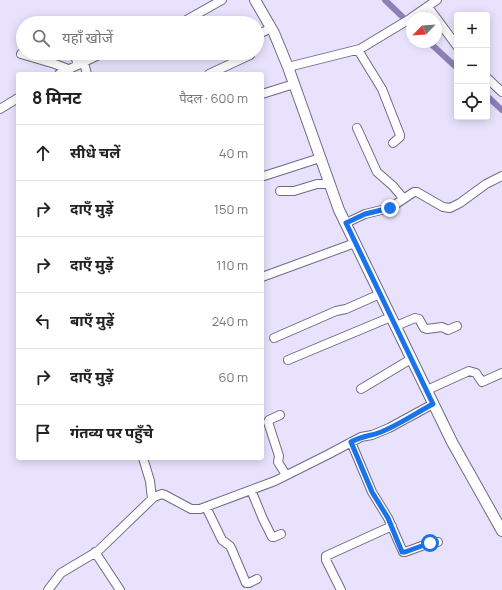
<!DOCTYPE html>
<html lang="hi">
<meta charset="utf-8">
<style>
body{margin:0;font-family:Manrope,"Noto Sans Devanagari",sans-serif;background:#f6f6f6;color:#222}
.controls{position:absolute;right:12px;top:12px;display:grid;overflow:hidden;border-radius:4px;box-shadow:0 2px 10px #0003}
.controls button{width:36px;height:36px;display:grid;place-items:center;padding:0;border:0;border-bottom:1px solid #e0e0e0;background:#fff;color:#222;font:20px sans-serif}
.compass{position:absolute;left:406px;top:12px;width:36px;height:36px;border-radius:50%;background:#fff;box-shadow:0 2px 10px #0003;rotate:245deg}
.stop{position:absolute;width:12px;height:12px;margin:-9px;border:3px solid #1a73e8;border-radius:50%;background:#fff}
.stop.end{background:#1a73e8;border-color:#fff;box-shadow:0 1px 4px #0008}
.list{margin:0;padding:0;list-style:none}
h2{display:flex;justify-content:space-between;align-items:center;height:52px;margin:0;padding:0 16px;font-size:17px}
h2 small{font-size:13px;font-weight:400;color:#767676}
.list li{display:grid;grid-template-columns:26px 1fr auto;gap:12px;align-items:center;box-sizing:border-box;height:56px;padding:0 16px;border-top:1px solid #e0e0e0}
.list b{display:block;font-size:15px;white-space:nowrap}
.list em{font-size:13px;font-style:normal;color:#767676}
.icon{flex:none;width:22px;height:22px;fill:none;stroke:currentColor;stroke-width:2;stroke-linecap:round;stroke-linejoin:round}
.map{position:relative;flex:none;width:502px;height:590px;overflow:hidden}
.search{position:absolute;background:#fff;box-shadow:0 2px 10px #0003;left:16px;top:16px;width:248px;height:44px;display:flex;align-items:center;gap:10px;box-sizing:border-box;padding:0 14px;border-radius:22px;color:#767676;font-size:15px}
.panel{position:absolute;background:#fff;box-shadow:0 2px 10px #0003;left:16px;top:72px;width:248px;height:388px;border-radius:4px}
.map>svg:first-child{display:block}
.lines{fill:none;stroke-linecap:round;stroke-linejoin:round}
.canal{stroke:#8d7fb8;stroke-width:6}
.minor-casing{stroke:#706886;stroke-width:10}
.major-casing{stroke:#706886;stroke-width:12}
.minor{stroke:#fff;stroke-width:8}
.major{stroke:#fff;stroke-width:10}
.route{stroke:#1a73e8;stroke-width:5}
</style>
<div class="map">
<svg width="502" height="590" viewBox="0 0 502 590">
<rect width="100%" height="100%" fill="#e8e2fd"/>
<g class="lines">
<path class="canal" d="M385,0L412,26
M429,42L457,68
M487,96L502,110"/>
<defs>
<path id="minor" d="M428,7L457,46
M181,23L222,0
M257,35L271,28
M358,50L382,89L400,135V137L393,143
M74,53L78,65
M21,54L55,64L68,69
M84,63L87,74
M288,67L360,49L408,20L437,0
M59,74L103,53
M209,74L250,55V53
M487,78L502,92
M262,94L294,84
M0,109L18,98
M357,128L377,172L393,186L403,198
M264,176L320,158
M280,191H294L317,184H330
M346,223L365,214L390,208L414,192H417L443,207L450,208L460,203L486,184L502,176
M262,277L355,243
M396,326L415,318L419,319L424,328L427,329L442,327L448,330L457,326
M274,338L336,311L346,309L380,294
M288,360L391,317
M361,389L411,359
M427,390L469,371L476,373L482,382L502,373
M280,415L269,420L268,422L279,456L278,462L286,475
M351,442L372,492L388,518L403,552H405L430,543L438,542
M143,458L150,481L152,499
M251,490L263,519L272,537H274L281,534
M206,507L222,540L230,546L232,550L246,583H249L257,579
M95,552L120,590
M48,590L61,573L98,551L154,497L162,494L165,495L191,509H200L275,481L327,455L361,437L372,435L389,428L433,404
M341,590L326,560V556L392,526"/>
<path id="major" d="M255,0L274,33L288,67L339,210L452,442L502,531"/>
</defs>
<use href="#minor" class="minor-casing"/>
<use href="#major" class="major-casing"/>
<use href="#minor" class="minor"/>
<use href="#major" class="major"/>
</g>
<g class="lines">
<path class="route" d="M390,208L365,214L346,223L433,404C416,413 399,425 381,432C371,436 361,436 351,442L372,492L388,518L402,552H405L430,543"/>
</g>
</svg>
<div class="controls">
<button>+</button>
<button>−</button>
<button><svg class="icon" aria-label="locate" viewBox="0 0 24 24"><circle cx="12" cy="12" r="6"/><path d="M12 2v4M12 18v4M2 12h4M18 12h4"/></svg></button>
</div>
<svg class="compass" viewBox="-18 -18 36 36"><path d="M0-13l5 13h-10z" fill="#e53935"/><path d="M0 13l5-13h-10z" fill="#767676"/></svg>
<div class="stop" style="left:430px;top:543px"></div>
<div class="stop end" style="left:390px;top:208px"></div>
<div class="search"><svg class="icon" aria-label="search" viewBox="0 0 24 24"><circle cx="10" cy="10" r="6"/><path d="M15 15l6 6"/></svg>यहाँ खोजें</div>
<section class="panel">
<h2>8 मिनट<small>पैदल · 600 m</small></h2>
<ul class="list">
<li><svg class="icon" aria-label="ahead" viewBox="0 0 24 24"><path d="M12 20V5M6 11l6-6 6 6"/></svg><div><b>सीधे चलें</b></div><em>40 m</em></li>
<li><svg class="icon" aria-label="right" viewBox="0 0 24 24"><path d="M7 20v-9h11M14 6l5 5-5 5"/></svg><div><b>दाएँ मुड़ें</b></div><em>150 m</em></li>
<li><svg class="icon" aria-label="right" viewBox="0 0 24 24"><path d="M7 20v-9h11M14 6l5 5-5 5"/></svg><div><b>दाएँ मुड़ें</b></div><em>110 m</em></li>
<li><svg class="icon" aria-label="left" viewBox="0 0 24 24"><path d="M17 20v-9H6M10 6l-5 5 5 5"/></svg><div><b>बाएँ मुड़ें</b></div><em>240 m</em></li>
<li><svg class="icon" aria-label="right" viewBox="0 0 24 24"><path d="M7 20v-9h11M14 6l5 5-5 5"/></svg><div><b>दाएँ मुड़ें</b></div><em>60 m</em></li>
<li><svg class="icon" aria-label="arrive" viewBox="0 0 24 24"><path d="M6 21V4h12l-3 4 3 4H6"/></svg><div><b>गंतव्य पर पहुँचे</b></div></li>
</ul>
</section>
</div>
